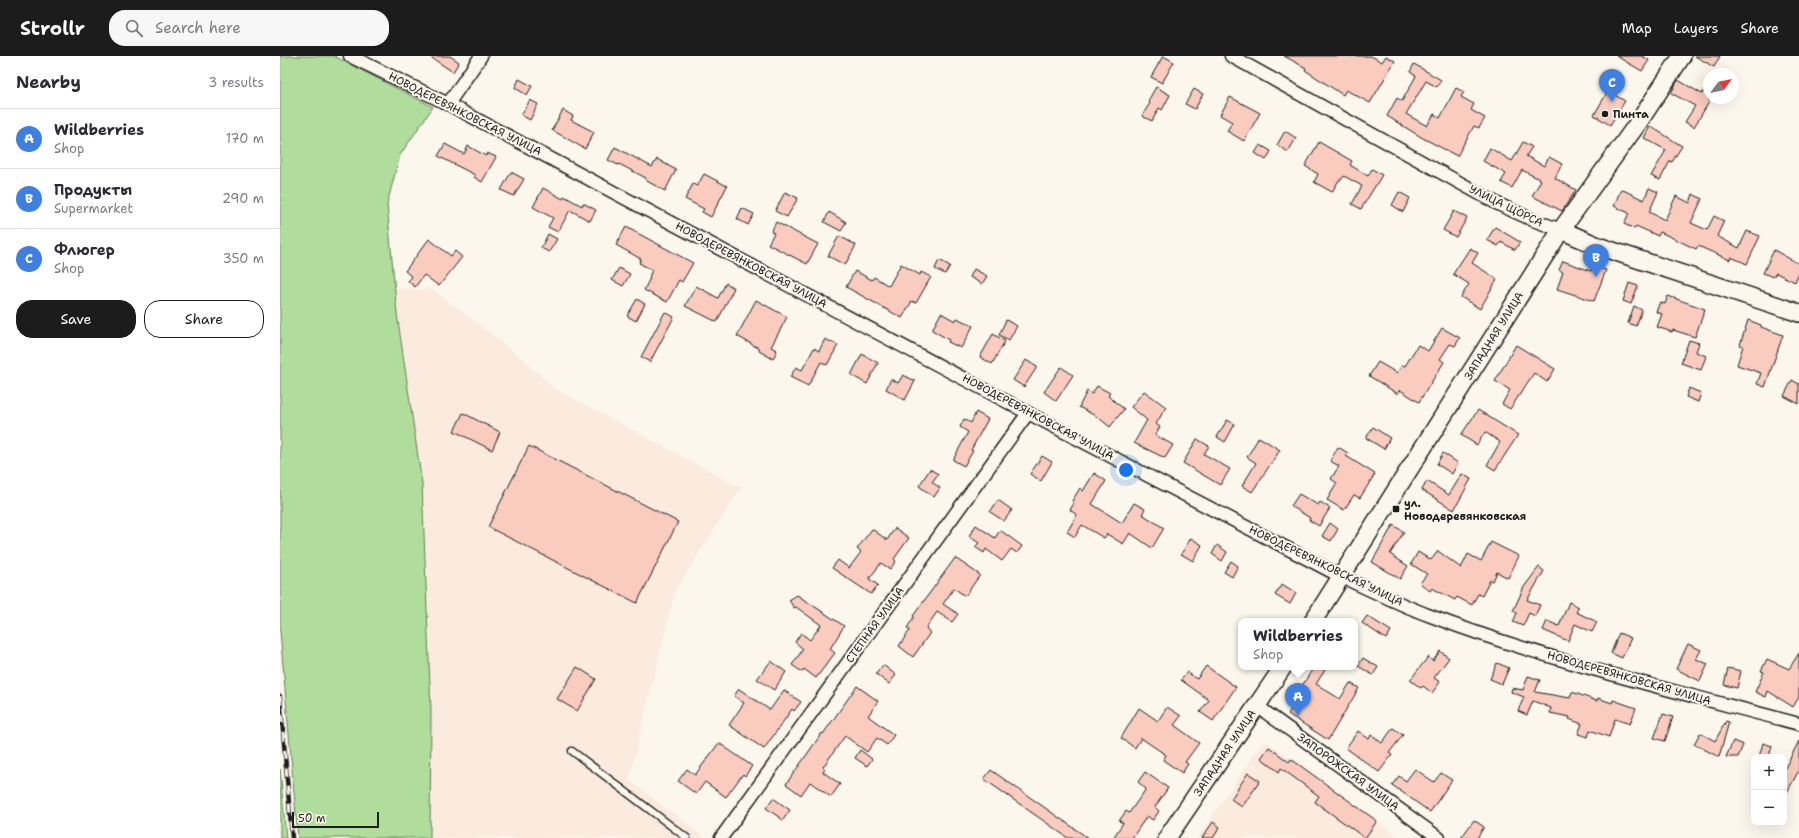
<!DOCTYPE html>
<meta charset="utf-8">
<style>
body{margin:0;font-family:"Shantell Sans",sans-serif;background:#f7f7f7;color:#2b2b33}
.controls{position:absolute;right:12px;bottom:12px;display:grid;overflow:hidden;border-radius:8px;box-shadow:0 4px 16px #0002}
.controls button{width:36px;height:36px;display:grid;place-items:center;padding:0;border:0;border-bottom:1px solid #e1e1e2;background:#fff;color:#2b2b33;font:20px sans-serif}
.compass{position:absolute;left:1423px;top:12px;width:36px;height:36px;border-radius:50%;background:#fff;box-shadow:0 4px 16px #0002;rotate:58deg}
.scale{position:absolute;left:12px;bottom:10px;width:87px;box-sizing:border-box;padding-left:4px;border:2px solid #1c1c1c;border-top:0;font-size:11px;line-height:14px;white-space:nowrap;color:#1c1c1c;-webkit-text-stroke:3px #fbf7ec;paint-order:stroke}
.you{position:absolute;left:846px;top:414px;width:14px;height:14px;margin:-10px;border:3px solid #fff;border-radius:50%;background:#1a73e8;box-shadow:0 0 0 6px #1a73e833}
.badge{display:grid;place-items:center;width:26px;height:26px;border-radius:50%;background:#1c1c1c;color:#fff;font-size:13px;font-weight:700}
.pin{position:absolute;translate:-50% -33px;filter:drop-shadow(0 1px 2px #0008)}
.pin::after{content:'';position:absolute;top:21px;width:14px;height:12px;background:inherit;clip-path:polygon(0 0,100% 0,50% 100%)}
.popup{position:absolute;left:958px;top:562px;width:120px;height:52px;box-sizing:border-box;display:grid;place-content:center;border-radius:8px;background:#fff;filter:drop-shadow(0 1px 3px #0005);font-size:13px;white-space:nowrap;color:#7c7c81}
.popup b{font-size:15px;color:#2b2b33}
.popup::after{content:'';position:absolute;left:50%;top:100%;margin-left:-8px;border:8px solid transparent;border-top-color:#fff}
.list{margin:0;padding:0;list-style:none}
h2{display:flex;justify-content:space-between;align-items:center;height:52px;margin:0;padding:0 16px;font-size:17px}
h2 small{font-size:13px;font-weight:400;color:#7c7c81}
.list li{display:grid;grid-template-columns:26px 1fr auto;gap:12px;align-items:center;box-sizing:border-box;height:60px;padding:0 16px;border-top:1px solid #e1e1e2}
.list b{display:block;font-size:15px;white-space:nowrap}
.list p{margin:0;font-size:13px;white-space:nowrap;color:#7c7c81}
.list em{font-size:13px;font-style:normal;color:#7c7c81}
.actions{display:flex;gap:8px;padding:12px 16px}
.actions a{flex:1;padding:9px 0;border:1px solid #1c1c1c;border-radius:16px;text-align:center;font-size:14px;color:#1c1c1c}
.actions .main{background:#1c1c1c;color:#fff}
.icon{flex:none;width:22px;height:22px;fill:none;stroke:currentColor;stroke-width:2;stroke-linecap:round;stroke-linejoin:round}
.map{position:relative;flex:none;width:1519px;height:782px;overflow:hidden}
header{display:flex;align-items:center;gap:24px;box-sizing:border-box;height:56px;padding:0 20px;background:#1c1c1c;color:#fff}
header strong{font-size:19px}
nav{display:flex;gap:22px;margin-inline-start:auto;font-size:14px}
.search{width:280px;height:36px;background:#f7f7f7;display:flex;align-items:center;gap:10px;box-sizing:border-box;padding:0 14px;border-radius:16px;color:#7c7c81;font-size:15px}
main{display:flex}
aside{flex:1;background:#fff}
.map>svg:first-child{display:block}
.built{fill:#fbeade}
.green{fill:#b0dd9c;stroke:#667c5c}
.building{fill:#facbbf;stroke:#1c1c1c}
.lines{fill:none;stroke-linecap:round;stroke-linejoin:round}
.lane-casing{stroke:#1c1c1c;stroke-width:9}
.street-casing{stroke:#1c1c1c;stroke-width:15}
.secondary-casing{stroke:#1c1c1c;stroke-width:20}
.lane{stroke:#fbf7ec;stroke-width:6}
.street{stroke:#fbf7ec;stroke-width:12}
.secondary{stroke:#fbf7ec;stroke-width:17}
.rail-casing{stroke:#1c1c1c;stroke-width:4.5}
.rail{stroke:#fbf7ec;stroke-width:3;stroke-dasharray:9;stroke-linecap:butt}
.poi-dot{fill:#1c1c1c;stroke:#fbf7ec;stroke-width:1.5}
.labels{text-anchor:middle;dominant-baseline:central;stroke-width:4;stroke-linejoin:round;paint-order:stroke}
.street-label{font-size:11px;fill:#1c1c1c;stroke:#fbf7ec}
.poi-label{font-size:11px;font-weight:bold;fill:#1c1c1c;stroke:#fbf7ec;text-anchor:start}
</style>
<header>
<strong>Strollr</strong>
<div class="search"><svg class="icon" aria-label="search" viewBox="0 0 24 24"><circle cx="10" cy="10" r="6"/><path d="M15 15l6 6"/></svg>Search here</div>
<nav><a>Map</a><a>Layers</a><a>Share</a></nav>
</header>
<main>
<aside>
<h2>Nearby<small>3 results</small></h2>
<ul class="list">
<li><span class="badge" style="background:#3f7fe0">A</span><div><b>Wildberries</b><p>Shop</p></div><em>170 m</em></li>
<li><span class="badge" style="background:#3f7fe0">B</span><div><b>Продукты</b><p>Supermarket</p></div><em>290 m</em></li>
<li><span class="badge" style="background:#3f7fe0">C</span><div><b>Флюгер</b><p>Shop</p></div><em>350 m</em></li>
</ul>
<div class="actions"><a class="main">Save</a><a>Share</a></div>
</aside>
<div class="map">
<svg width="1519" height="782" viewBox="0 0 1519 782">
<rect width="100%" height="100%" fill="#fbf7ec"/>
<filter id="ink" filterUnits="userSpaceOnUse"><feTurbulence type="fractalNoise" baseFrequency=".025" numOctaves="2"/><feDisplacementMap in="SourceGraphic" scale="8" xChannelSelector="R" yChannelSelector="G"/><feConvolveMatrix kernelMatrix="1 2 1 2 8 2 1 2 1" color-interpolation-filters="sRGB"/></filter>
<g filter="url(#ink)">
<path class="built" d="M114,232L154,234L242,302L272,331L461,432L395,535L349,724L424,781L423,782H150L151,655L142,428L117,258Z
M985,684L1120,782H917Z"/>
<path class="green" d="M0,0H54L153,51L120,99L107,148L117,258L142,428L151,655L150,782H18L0,575Z
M0,713L6,782H0Z"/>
<path class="building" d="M149,0H170L179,6L173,16Z
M883,0L894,6L882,27L871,21Z
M1004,0H1091L1102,6L1106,0L1115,5L1090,47L1066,34L1063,39L1025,14L1026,12Z
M1336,0H1362L1369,4L1362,15Z
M1415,0H1440L1434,11Z
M1134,8L1161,24L1157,31L1146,25L1126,58L1147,70L1154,58L1160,62L1176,32L1184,36L1181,41L1194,48L1191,54L1205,62L1199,72L1194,70L1177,100L1141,81L1107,60L1117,42L1122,45L1136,20L1130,16Z
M239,23L252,30L247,39L235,32Z
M1398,24L1422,38L1429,25V46L1414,71L1405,66L1415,50L1391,37Z
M876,31L890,39L882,54L879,52L872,65L862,60L870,47L868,45Z
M914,33L923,38L915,53L905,48Z
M1328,35L1345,45L1330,69L1314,59Z
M950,41L980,57L964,85L947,75L952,66L940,59Z
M250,44L258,48L250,64L241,59Z
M283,54L293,60L291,64L314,76L305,93L272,74Z
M1370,70L1402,90L1392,106L1390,105L1380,124L1371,120L1386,94L1364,82Z
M1005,75L1016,82L1008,96L997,89Z
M1039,86L1072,105L1070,109L1088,120L1092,113L1102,119L1081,153L1072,148L1082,130L1064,120L1061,124H1059L1052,136L1034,126L1038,118L1025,110Z
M1243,86L1252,91L1246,100L1264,110L1269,101L1282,108L1275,122L1296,134L1282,155L1252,140L1261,124L1242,114L1232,132L1221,126L1226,118L1203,105L1210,92L1232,105Z
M165,88L184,98L188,90L206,100L207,97L216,101L202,126L194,121L195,119L158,100Z
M980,89L991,95L986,104L975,97Z
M335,91L372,111L377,103L396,114L385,135L365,124L366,122L339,108L338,109L328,104Z
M231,116L244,123L234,140L221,134Z
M424,118L447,130L431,161L422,156L424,153L405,143L413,128L417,130Z
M263,132L283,143L284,140L302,150L303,147L316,154L310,165L290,154L278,176L268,171L273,162L253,151Z
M1369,132L1378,136L1369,156L1385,164L1396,140L1410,147L1413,138L1422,143L1411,167L1427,174L1434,160L1444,165L1437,180L1459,192L1467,175L1480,180L1467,208L1451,201L1450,204L1418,190L1416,193L1380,176L1378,180L1356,170L1355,173L1344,168L1349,157L1334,150L1341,133L1364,144Z
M505,136L518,142L507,161L495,155Z
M1119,136L1130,142L1123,156L1112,149Z
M462,152L474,158L468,169L457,163Z
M1174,155L1187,162L1176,181L1163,174Z
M549,156L566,166L561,175L544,166Z
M496,166L538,188L527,208L488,188L494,177L491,176Z
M346,171L413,207L402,226L399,224L387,246L364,234L370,222L369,221L372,214L359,207L361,203L336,189Z
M1215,171L1240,186L1235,194L1221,186L1218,190L1207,184Z
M268,178L277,183L269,196L261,192Z
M559,180L576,189L565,209L548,200Z
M149,183L171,200L175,195L182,201L159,230L144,219L135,231L128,225L132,221L125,215Z
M1190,192L1198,197L1192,207L1217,223L1200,253L1181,241L1189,228L1173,218Z
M1494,194L1519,208V216L1515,226L1496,217L1493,221L1483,217Z
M659,204L670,210L665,218L655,213Z
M1283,205L1311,215L1313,210L1326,214L1314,245L1277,233L1283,216L1279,214Z
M621,208L640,219L641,216L651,221L636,247L632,245L622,262L566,231L575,215L592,224L594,221L609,230Z
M339,212L350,218L343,230L332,224Z
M694,213L707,220L702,228L690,221Z
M446,227L454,232L437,266L405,250L416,230L438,242Z
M1349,227L1358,230L1351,248L1343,245Z
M1388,240L1425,253L1415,281L1393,274L1392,276L1377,271L1382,258L1376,256L1380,246L1385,248Z
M357,243L365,248L356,265L347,260Z
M476,244L507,261L491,291L497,294L493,303L479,295L480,293L457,280Z
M1354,250L1362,254L1356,270L1348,267Z
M385,256L394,261L370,306L361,301Z
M661,257L675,265L677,262L693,270L681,292L668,286L669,284L652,274Z
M726,264L737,270L729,284L719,279Z
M1468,264L1481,269V271L1503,279L1485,331L1477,328L1481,317L1457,309L1463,290L1460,289Z
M1162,272L1180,282L1175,290L1170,288L1160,303L1164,306L1139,346L1120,334L1118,338L1089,320L1098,306L1117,317L1122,309L1125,310L1138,289L1148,295Z
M713,278L725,285L712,308L700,301Z
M545,283L558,289L547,309L541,306L528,330L510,321L516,311L522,314L534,292L539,295Z
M1409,284L1419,287L1416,296L1426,300L1421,314L1401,307Z
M1236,289L1275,313L1267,326L1254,317L1230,353L1222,348L1230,334L1215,325Z
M582,298L598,307L587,328L571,319Z
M746,304L757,311L744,331L733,324Z
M781,311L793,319L776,345L764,336Z
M623,319L635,325L625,344L606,333L611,323L618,327Z
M1512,324L1519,328V348L1504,340Z
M817,330L830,337L828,340L844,353L830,371L819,362L799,351L807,335L812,338Z
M1409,332L1421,337L1418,346L1406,341Z
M864,335L886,351L876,368L880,371L875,379L893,389L885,402L854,387L867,364L851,351Z
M1198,354L1238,379L1215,414L1207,409L1220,386L1205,376L1197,389L1181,379Z
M696,356L708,363L691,394L693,395L684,410L673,404L688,376L680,371L684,363L691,367Z
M183,357L220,376L212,394L174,375Z
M947,364L955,368L945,386L937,381Z
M1093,371L1110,382L1104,393L1086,382Z
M979,381L1000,394L972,436L962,430L976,407L967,401Z
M917,383L929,390L924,398L950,413L940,429L903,407Z
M249,390L398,466L357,547L208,471Z
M1058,391L1068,397L1066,400L1095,418L1080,442L1074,439L1064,454L1047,444L1057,427L1051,423L1059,410L1050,405Z
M1163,397L1178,407L1172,418L1157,408Z
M762,400L772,406L761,425L750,418Z
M650,413L658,418L652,426L660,432L654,441L639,430Z
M814,417L826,425L812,448L842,467L854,447L865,453L862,458L884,472L872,492L850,477L843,488L827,478L824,482L802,469L795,481L787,476L797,459L790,454L794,447L792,445L800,432L803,435Z
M1182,418L1191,423L1174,454L1142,434L1147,425L1169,439Z
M1019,438L1038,449L1040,446L1050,452L1039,470L1029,464L1030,462L1011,450Z
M718,444L732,454L724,465L710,456Z
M1050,467L1058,473L1051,485L1042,480Z
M696,469L715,482L720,474L742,490L737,497L731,493L722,505L706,493L704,497L695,491L699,487L689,480Z
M1113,469L1124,476L1110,498L1128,510L1120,523L1092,506Z
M615,472L629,482L614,503L616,505L610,513L601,507L589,523L598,529L591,538L552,512L558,504L569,512L581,496L577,493L592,473L607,484Z
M911,482L922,489L913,505L901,498Z
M1211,486L1239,500L1228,522L1217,516L1213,525L1210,524L1202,540L1198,538L1192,549L1177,541L1175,544L1152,532L1150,535L1140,527L1147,518L1131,508L1138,496L1151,504L1158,495L1181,512L1188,498L1201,505Z
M937,489L947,496L942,505L932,498Z
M675,502L700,519L685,540L674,532L663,548L678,558L672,566L657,556L646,572L650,577L633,601L619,590L630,574L627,572L634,561L633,560Z
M951,505L958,510L952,521L944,516Z
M1259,511L1264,515L1247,544L1260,549L1255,560L1249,557L1243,570L1233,566L1237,557L1233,555L1244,531Z
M1002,528L1016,537L1010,548L995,539Z
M517,539L564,570L550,593L555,597L536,622L524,613L522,616L512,609L523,593L515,586L521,577L530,584L541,569L516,551L514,552L509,544Z
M1289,546L1299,551L1296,556L1317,566L1312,576L1295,568L1288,585L1263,574L1267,565L1279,570Z
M1087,560L1111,575L1106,583L1082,567Z
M1339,577L1351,582L1342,602L1331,597Z
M1408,588L1421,594L1416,603L1428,608L1420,625L1396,613Z
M1160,595L1169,602L1154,622L1160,626L1152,637L1143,630L1141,632L1130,624L1148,601L1153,605Z
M1519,597V641L1513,651L1488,635L1486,641L1475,636L1484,616L1481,615L1487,603L1509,613Z
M1083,602L1098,611L1093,619L1078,610Z
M491,605L506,616L494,634L477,623Z
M1217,607L1229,612L1222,628L1210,623Z
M603,609L616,619L609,628L596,618Z
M926,610L956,631L933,665L920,656L929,644L901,624L907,616L917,623Z
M297,611L316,623L297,655L277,643Z
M1034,611H1039L1045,614L1036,628L1060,643L1070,627L1079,632L1048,684L1008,658L1012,652L1009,650Z
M1448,612L1461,615L1457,632L1444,629Z
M1248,620L1260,624L1255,636L1290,642L1292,636L1317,645L1318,642L1332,647L1333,644L1356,652L1350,668L1335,663L1329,681L1310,674L1308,681L1298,678L1302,668L1289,663L1290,661L1270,657L1271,652L1253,645L1247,659L1238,655L1244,641L1231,636L1232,632L1243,634Z
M577,630L598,645L588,660L614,679L607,689L597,682L587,696L565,680L543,711L545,713L543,716L560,728L551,741L530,726L521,739L506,728L542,677L543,678Z
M459,633L490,654L504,634L521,646L514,655L512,653L484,693L449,669L464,647L454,640Z
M887,651L901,660L894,669L919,687L905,706L908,708L902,717L883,704L886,699L861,682L855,692L841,682L859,652L878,665Z
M1383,658L1393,661L1385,685L1374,682Z
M1446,665L1449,666L1439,701L1414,688L1420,677L1435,685Z
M1113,672L1123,679L1109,697L1112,699L1099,716L1066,692L1078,675L1089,683L1091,679L1102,687Z
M1453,685L1463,689L1458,701H1446Z
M1519,685V714L1504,742V714Z
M439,687L472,710L465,720L463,718L446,741L425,726L416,738L398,725L407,713L415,719Z
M1483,687L1492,690L1489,701H1479Z
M989,691L1009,706L1011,703L1097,765L1085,782L1035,746L1039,740L1001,712L999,716L981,702Z
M580,694L592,703L587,710L575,702Z
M1135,713L1154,726L1161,717L1172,724L1150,756L1112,729L1119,720L1126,725Z
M711,714L808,782H788L704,723Z
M865,716L888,732L875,751L879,755L873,764L867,760L852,782H833L843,767L839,765L846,755L849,757L866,733L858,726Z
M968,717L980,725L962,751L951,743Z
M493,742L510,754L503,764L486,752Z
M1194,764L1204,771L1197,782H1181Z
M933,766L940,771L933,782H922Z"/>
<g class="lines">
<defs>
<path id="lane" d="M292,695L407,782"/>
<path id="street" d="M70,0L168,48L748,357L1062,521C1091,534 1119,548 1148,559C1268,605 1395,635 1519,668
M951,0L1218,148L1253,164L1281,174
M168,48L201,0
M977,650L1159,782
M441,782L748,357"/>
<path id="secondary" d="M1281,174L1318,190L1519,257
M1033,565L1281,174L1358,67L1402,0
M887,782L1003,611"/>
</defs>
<use href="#lane" class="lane-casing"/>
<use href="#street" class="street-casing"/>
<use href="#secondary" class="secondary-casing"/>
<use href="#lane" class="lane"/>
<use href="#street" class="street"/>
<use href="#secondary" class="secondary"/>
<defs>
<path id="rail" d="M0,640L12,782"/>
</defs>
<use href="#rail" class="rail-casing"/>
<use href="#rail" class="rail"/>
</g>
</g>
<g class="poi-dot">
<circle cx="1325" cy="58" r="4"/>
<rect x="1112" y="449" width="8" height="8" rx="2"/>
</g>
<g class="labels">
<g class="street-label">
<text transform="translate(185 58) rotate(27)">НОВОДЕРЕВЯНКОВСКАЯ УЛИЦА</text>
<text transform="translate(1226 150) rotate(26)">УЛИЦА ЩОРСА</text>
<text transform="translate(471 209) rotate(28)">НОВОДЕРЕВЯНКОВСКАЯ УЛИЦА</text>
<text transform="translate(1214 280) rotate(-58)">ЗАПАДНАЯ УЛИЦА</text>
<text transform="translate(758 361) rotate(28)">НОВОДЕРЕВЯНКОВСКАЯ УЛИЦА</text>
<text transform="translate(1046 510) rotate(26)">НОВОДЕРЕВЯНКОВСКАЯ УЛИЦА</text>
<text transform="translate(595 569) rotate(-54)">СТЕПНАЯ УЛИЦА</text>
<text transform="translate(1349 622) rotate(16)">НОВОДЕРЕВЯНКОВСКАЯ УЛИЦА</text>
<text transform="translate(945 697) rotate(-56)">ЗАПАДНАЯ УЛИЦА</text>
<text transform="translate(1068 716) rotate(36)">ЗАПОРОЖСКАЯ УЛИЦА</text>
</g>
<g class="poi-label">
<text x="1333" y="58">Пинта</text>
<text x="1124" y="447">ул.<tspan x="1124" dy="13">Новодеревянковская</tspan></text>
</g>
</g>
</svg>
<div class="controls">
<button>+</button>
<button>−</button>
</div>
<svg class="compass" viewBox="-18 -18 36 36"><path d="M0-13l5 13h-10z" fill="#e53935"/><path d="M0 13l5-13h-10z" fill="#7c7c81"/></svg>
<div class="scale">50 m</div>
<div class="you"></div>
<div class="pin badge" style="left:1018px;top:660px;background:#3f7fe0">A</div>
<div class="popup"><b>Wildberries</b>Shop</div>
<div class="pin badge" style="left:1316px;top:221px;background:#3f7fe0">B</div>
<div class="pin badge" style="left:1332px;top:46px;background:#3f7fe0">C</div>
</div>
</main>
